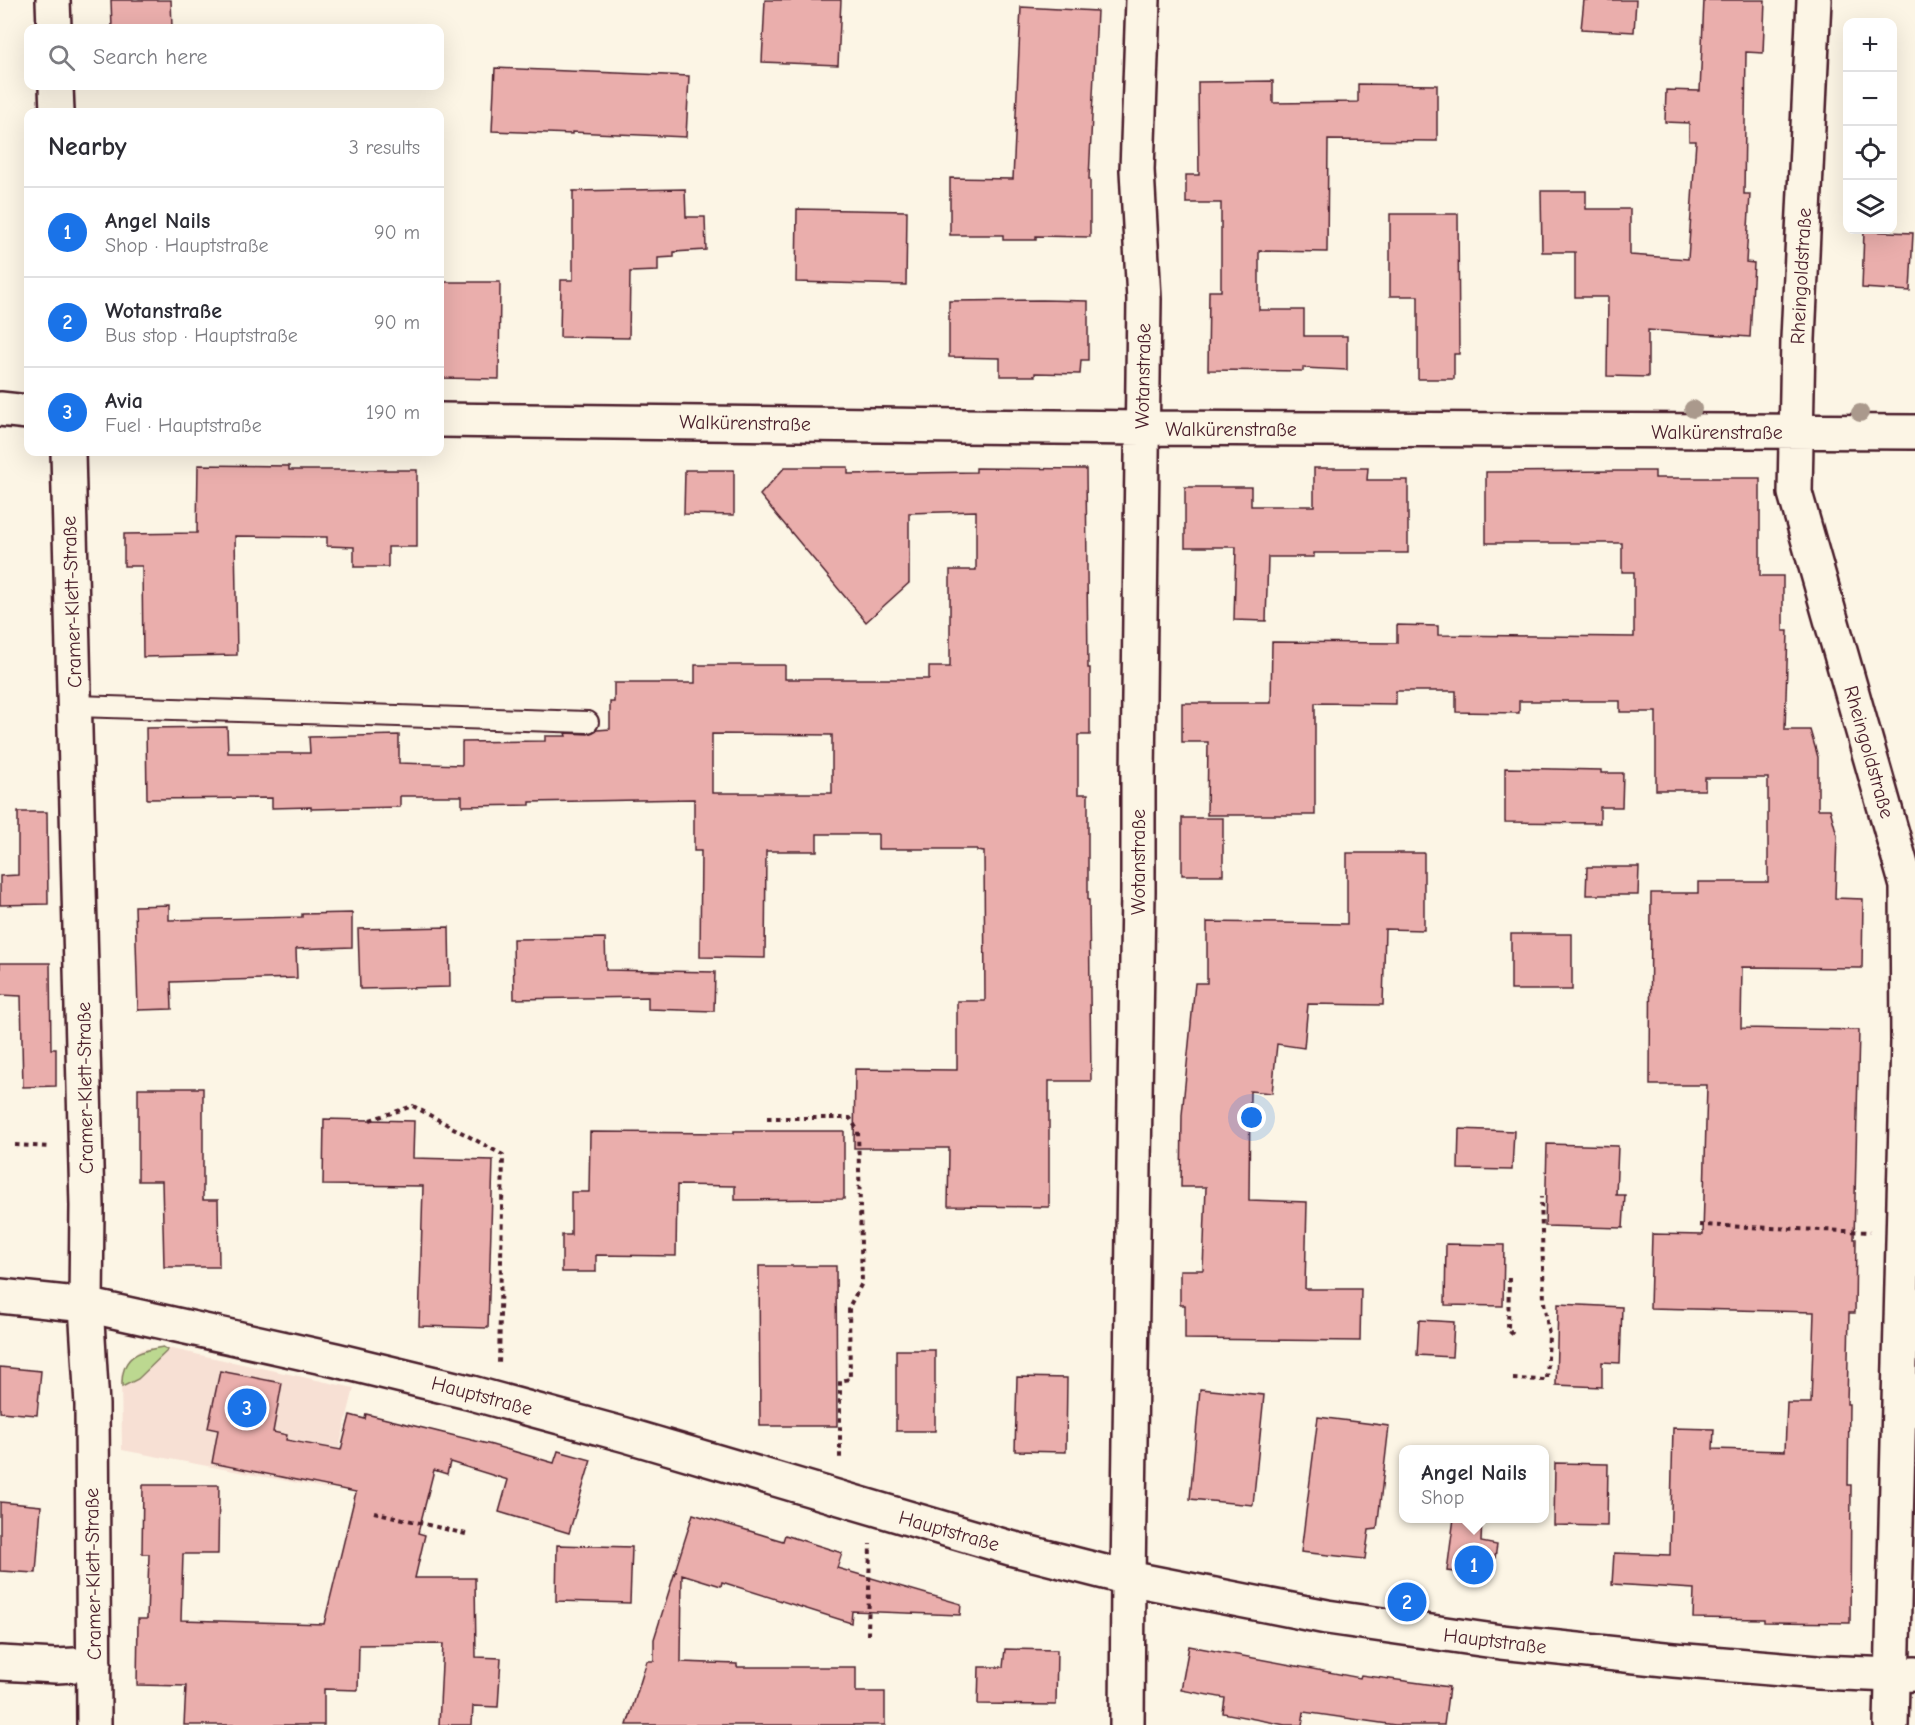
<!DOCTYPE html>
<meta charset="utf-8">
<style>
body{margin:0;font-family:"Comic Neue",sans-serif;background:#f2f2f3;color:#2b2b33}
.controls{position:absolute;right:18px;top:18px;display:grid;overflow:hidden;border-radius:12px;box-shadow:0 6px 24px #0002}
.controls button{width:54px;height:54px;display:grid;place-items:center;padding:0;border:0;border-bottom:2px solid #e1e1e2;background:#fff;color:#2b2b33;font:30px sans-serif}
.you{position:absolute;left:1252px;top:1118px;width:21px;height:21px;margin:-15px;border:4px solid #fff;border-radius:50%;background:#1a73e8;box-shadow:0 0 0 9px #1a73e833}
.badge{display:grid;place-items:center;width:39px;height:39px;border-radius:50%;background:#1a73e8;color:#fff;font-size:20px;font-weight:700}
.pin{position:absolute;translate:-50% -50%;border:3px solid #fff;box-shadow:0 2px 6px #0006}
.popup{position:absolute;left:1399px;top:1445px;width:150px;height:78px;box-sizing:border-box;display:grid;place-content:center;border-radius:12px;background:#fff;filter:drop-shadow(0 2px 4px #0005);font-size:20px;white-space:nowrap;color:#7c7c81}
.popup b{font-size:22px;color:#2b2b33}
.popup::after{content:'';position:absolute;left:50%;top:100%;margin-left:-12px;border:12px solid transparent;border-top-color:#fff}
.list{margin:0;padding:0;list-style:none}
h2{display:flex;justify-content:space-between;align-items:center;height:78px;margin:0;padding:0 24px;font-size:26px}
h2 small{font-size:20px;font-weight:400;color:#7c7c81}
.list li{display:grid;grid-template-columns:39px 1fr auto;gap:18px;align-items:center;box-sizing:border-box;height:90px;padding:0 24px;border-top:2px solid #e1e1e2}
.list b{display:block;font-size:22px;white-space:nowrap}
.list p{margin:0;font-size:20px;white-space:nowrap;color:#7c7c81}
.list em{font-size:20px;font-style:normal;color:#7c7c81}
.icon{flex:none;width:33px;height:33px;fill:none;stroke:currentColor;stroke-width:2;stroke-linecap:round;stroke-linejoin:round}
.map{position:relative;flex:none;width:1915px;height:1725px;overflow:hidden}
.search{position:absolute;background:#fff;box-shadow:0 6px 24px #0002;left:24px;top:24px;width:420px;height:66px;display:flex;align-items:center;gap:15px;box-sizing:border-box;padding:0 21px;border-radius:12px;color:#7c7c81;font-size:22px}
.panel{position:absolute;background:#fff;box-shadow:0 6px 24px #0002;left:24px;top:108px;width:420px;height:348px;border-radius:12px}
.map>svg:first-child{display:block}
.built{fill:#f7e0d4}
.grass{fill:#bcd890;stroke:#837c5e;stroke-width:1.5}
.building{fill:#eaaeac;stroke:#4a1f2b;stroke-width:1.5;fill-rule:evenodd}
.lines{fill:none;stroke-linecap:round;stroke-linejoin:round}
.lane-casing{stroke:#4a1f2b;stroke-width:24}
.street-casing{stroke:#4a1f2b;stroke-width:38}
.secondary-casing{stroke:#4a1f2b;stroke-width:38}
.path{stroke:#4a1f2b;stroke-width:4;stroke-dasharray:4.5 4.5;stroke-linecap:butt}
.lane{stroke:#fcf5e5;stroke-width:20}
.street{stroke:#fcf5e5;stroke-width:33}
.secondary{stroke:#fcf5e5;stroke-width:33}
.tree{fill:#aa998c}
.labels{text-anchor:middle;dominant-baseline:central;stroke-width:4.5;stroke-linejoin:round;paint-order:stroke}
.street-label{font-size:20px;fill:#4a1f2b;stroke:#fcf5e5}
</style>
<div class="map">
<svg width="1915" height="1725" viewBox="0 0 1915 1725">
<rect width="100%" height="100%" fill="#fcf5e5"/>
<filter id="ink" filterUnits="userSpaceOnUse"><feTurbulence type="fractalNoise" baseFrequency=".0167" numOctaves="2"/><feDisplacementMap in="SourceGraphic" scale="12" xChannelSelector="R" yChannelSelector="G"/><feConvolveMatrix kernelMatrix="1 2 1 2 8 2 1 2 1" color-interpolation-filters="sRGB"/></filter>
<g filter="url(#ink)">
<path class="built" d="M163,1347L354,1388L329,1489L122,1450L121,1374L126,1363L132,1355L142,1349Z"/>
<path class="grass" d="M163,1347L168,1350L138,1379L122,1387C121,1356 137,1351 163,1347Z"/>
<path class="building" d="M111,0H171L172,28H112Z
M765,0H841L838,65L762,62Z
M1584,0H1636L1634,32L1581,29Z
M1704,0H1765L1763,53L1746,52L1744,194H1750L1746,262L1754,263L1750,337L1648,330V377L1607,376L1608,297H1575V252H1542L1541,191H1586V209H1630V255L1688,259L1696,141H1689V123L1665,122L1666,90L1700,91Z
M1021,7L1097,11L1089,179H1090V237L1036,236V240H1003V235H950V178L1013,179Z
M495,68L689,76L686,137L572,132V134L492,131Z
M1273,81V103L1358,102V84L1437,85V141L1328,140L1327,252L1259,251V310H1304V336H1347V370L1303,368V371L1208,370L1209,291H1221V203H1186V175H1199L1198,82Z
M685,189L686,217H705L706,250L674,252V257L658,258V271L630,272L629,338L560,337L561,280H573V191Z
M797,209L907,211L906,285L796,282Z
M1390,214H1458L1459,354H1454V379H1418V296H1390Z
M1864,231L1913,233L1910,291L1862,288Z
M440,282H500L499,379L440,378Z
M1042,300L1088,301V360H1081L1080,374L1035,373V376H1000V358L949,357V301Z
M198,465L289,466V470H417V547H388V567H354V547L327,546V537L235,536L237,655L143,657L142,566H124V534L197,533Z
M785,467H848V474L976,472V468L1086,469L1088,668H1090V735H1078V794H1088V900H1089L1091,1081H1049V1207L948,1206L949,1148H854L855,1069L957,1070V1001H985L984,852L977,851V849H878V834H817V851H766L765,958L700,957L701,851H694V799L530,802V805L462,806V796H400V807L311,809V807L272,808V798L147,799L146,728L227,727L228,753H310L309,737L399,735V763L462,765V742L545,741V736H566L565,733L588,734L597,730L610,729V702H614V683H695V665H785V679H929V667H950V570H976V511L909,513V583L866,622L760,495ZM712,734L832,735V793H712Z
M1314,468H1368L1367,480H1408V553H1314V557H1268L1266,621L1234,620L1236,547H1185V487H1251V506H1314Z
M685,470H734V515L684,514Z
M1618,471H1655V478H1760V576H1783V631H1788L1785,730H1810L1818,757V809H1830L1837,835L1835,898L1863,899L1862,968L1742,967L1741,1028L1859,1030L1854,1239H1856L1855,1313H1849L1847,1404H1849L1848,1485H1851L1850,1623L1764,1622V1619L1693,1618L1694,1589L1612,1584L1614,1553L1670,1555L1673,1428L1714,1429L1713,1449L1785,1451L1787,1403H1811L1814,1312L1650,1308L1652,1234L1703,1235L1707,1085H1650L1651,893H1698V882H1768V778H1705V790H1656V712H1620V701H1519V713L1456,712V691H1396V704L1315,703V815H1207L1208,742H1182V703H1271L1272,642L1397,643V625L1438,626V635L1634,637V572H1622V543H1486V472Z
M1505,768L1601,770V773H1623L1622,807H1600V823L1505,822Z
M18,812H47L48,904L0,905V876L18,875Z
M1182,818H1223V875H1182Z
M1347,853H1424V930L1385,929L1383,1005L1308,1004L1304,1048L1277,1044L1272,1093L1250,1091L1249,1200L1307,1202L1305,1289H1361L1360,1341L1185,1339V1305H1180V1270H1203L1206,1187H1181L1182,1115L1195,983H1207V922L1347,924Z
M1587,867H1639L1638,895H1586Z
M169,905V920L302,917V914L352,913V947L296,949L297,978L171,982L172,1009L138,1010L135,906Z
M449,927L450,987L360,989L358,929Z
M1511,934H1572V990H1511Z
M605,938L606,970L715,972L714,1011L648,1009V997L514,999L513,939Z
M0,963H50L51,1049H56V1086L23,1087L21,996L0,995Z
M138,1088H203V1200H218L219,1267H164L162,1181H138Z
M324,1119L414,1121L413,1158L493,1160L488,1328L419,1326L423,1186L323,1185Z
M1459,1129L1514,1131L1512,1170L1458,1169Z
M734,1131H844V1199L735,1200V1186L677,1185L676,1256L596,1255V1272H562V1235H571V1192H589L590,1132L734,1133Z
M1547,1144L1618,1146L1616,1195H1625L1623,1228L1545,1226Z
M1446,1244L1504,1245L1503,1306L1445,1305Z
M759,1266H836L837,1426H760Z
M1558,1304L1622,1307L1620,1363L1602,1362V1387L1556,1385Z
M1419,1320L1454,1322L1452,1357L1417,1355Z
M896,1350H935V1431H896Z
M0,1367L41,1371L37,1415L0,1412Z
M220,1371L282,1383L273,1432L287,1435L286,1440L341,1450L350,1415L365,1419L366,1414L492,1445L554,1463L558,1451L591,1460L569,1533L499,1512L508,1480L450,1462L447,1474L434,1470L418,1533L425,1535L415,1578H475L476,1657L501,1658L498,1707L473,1706L472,1725H439L443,1644L359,1645L358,1690L324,1689V1725H184L186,1686L137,1685L138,1619H147L149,1554H142L143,1485H219L218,1554H183L181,1620L324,1624L356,1492L212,1463L218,1430L208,1428Z
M1017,1377L1067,1378L1066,1452L1015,1451Z
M1200,1389L1264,1395L1253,1505L1190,1499Z
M1318,1417L1389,1426L1377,1529L1369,1530L1365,1559L1301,1552Z
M1555,1463L1608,1464L1607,1526L1554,1525Z
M0,1502L41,1506L36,1573L0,1571Z
M693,1514L783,1541L785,1535L842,1553L837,1568L961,1604L960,1615L852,1611L851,1623L722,1582L721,1586L682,1574L681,1662L737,1664V1667H856V1692H885V1725H627L647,1661H654V1639L675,1572H677L675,1571Z
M1454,1518H1482L1481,1542L1497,1545L1492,1577L1447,1571Z
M557,1545L632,1547L630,1603L556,1601Z
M1189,1646L1360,1678L1361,1675L1449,1687L1444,1725H1395L1304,1712L1302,1725H1285L1223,1713L1225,1698L1181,1690Z
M1005,1649L1057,1650L1056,1705L978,1704L979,1667H1003Z"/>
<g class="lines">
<defs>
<path id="lane" d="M75,706L588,722"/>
<path id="street" d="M1814,0L1798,339L1795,493L1907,886L1908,1041L1891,1725
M0,409L28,412
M440,420L1142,428L1915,432
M86,1305L92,1405L94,1725
M0,1663L56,1666L94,1664
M1127,1725L1128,1578L1138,891V776L1144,299L1137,170L1143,0"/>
<path id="secondary" d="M53,0L54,28
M56,86L57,112
M68,452L87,1206L86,1305
M0,1296L86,1305L336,1360L468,1392L626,1435L1010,1548L1128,1578L1327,1617L1501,1642L1674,1660L1818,1672L1893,1675L1915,1674"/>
</defs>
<use href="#lane" class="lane-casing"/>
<use href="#street" class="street-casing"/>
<use href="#secondary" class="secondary-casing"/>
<path class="path" d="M767,1118H850L858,1131L862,1283L849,1307L850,1379L840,1381V1462
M370,1120L413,1106L503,1155L499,1366
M15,1145L50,1147
M1699,1225L1870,1232
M1509,1278L1508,1330L1515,1336
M1513,1379L1547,1380L1549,1335L1544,1302L1541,1197
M374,1512L466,1534
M868,1635L870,1544"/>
<use href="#lane" class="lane"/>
<use href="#street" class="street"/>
<use href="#secondary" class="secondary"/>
</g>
<g class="tree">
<circle cx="1693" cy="409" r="9"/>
<circle cx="1860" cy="413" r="9"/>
</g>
</g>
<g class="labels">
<g class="street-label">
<text transform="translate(1801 276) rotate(-87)">Rheingoldstraße</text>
<text transform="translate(1143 376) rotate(-89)">Wotanstraße</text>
<text transform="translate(745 423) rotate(1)">Walkürenstraße</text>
<text x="1231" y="429">Walkürenstraße</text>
<text x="1717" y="432">Walkürenstraße</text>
<text transform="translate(72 602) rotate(-92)">Cramer-Klett-Straße</text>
<text transform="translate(1869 752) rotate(74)">Rheingoldstraße</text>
<text transform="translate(1138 862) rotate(-90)">Wotanstraße</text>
<text transform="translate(85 1088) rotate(-91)">Cramer-Klett-Straße</text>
<text transform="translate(482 1396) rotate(15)">Hauptstraße</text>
<text transform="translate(949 1531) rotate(16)">Hauptstraße</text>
<text transform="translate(93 1574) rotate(-91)">Cramer-Klett-Straße</text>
<text transform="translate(1495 1641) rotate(7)">Hauptstraße</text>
</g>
</g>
</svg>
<div class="controls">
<button>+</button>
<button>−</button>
<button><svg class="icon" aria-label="locate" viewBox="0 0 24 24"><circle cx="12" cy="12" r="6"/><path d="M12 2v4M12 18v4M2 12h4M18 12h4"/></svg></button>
<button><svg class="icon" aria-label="layers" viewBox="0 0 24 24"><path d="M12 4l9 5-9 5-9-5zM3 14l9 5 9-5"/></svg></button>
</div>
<div class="you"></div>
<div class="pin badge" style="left:1474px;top:1565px">1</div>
<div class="popup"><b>Angel Nails</b>Shop</div>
<div class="pin badge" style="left:1407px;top:1602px">2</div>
<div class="pin badge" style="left:247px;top:1408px">3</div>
<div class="search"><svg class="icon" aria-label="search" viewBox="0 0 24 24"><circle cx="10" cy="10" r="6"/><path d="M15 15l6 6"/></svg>Search here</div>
<section class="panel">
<h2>Nearby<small>3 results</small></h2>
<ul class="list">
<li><span class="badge">1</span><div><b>Angel Nails</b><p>Shop · Hauptstraße</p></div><em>90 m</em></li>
<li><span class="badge">2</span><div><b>Wotanstraße</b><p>Bus stop · Hauptstraße</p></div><em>90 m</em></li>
<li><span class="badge">3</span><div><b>Avia</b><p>Fuel · Hauptstraße</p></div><em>190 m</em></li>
</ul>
</section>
</div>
